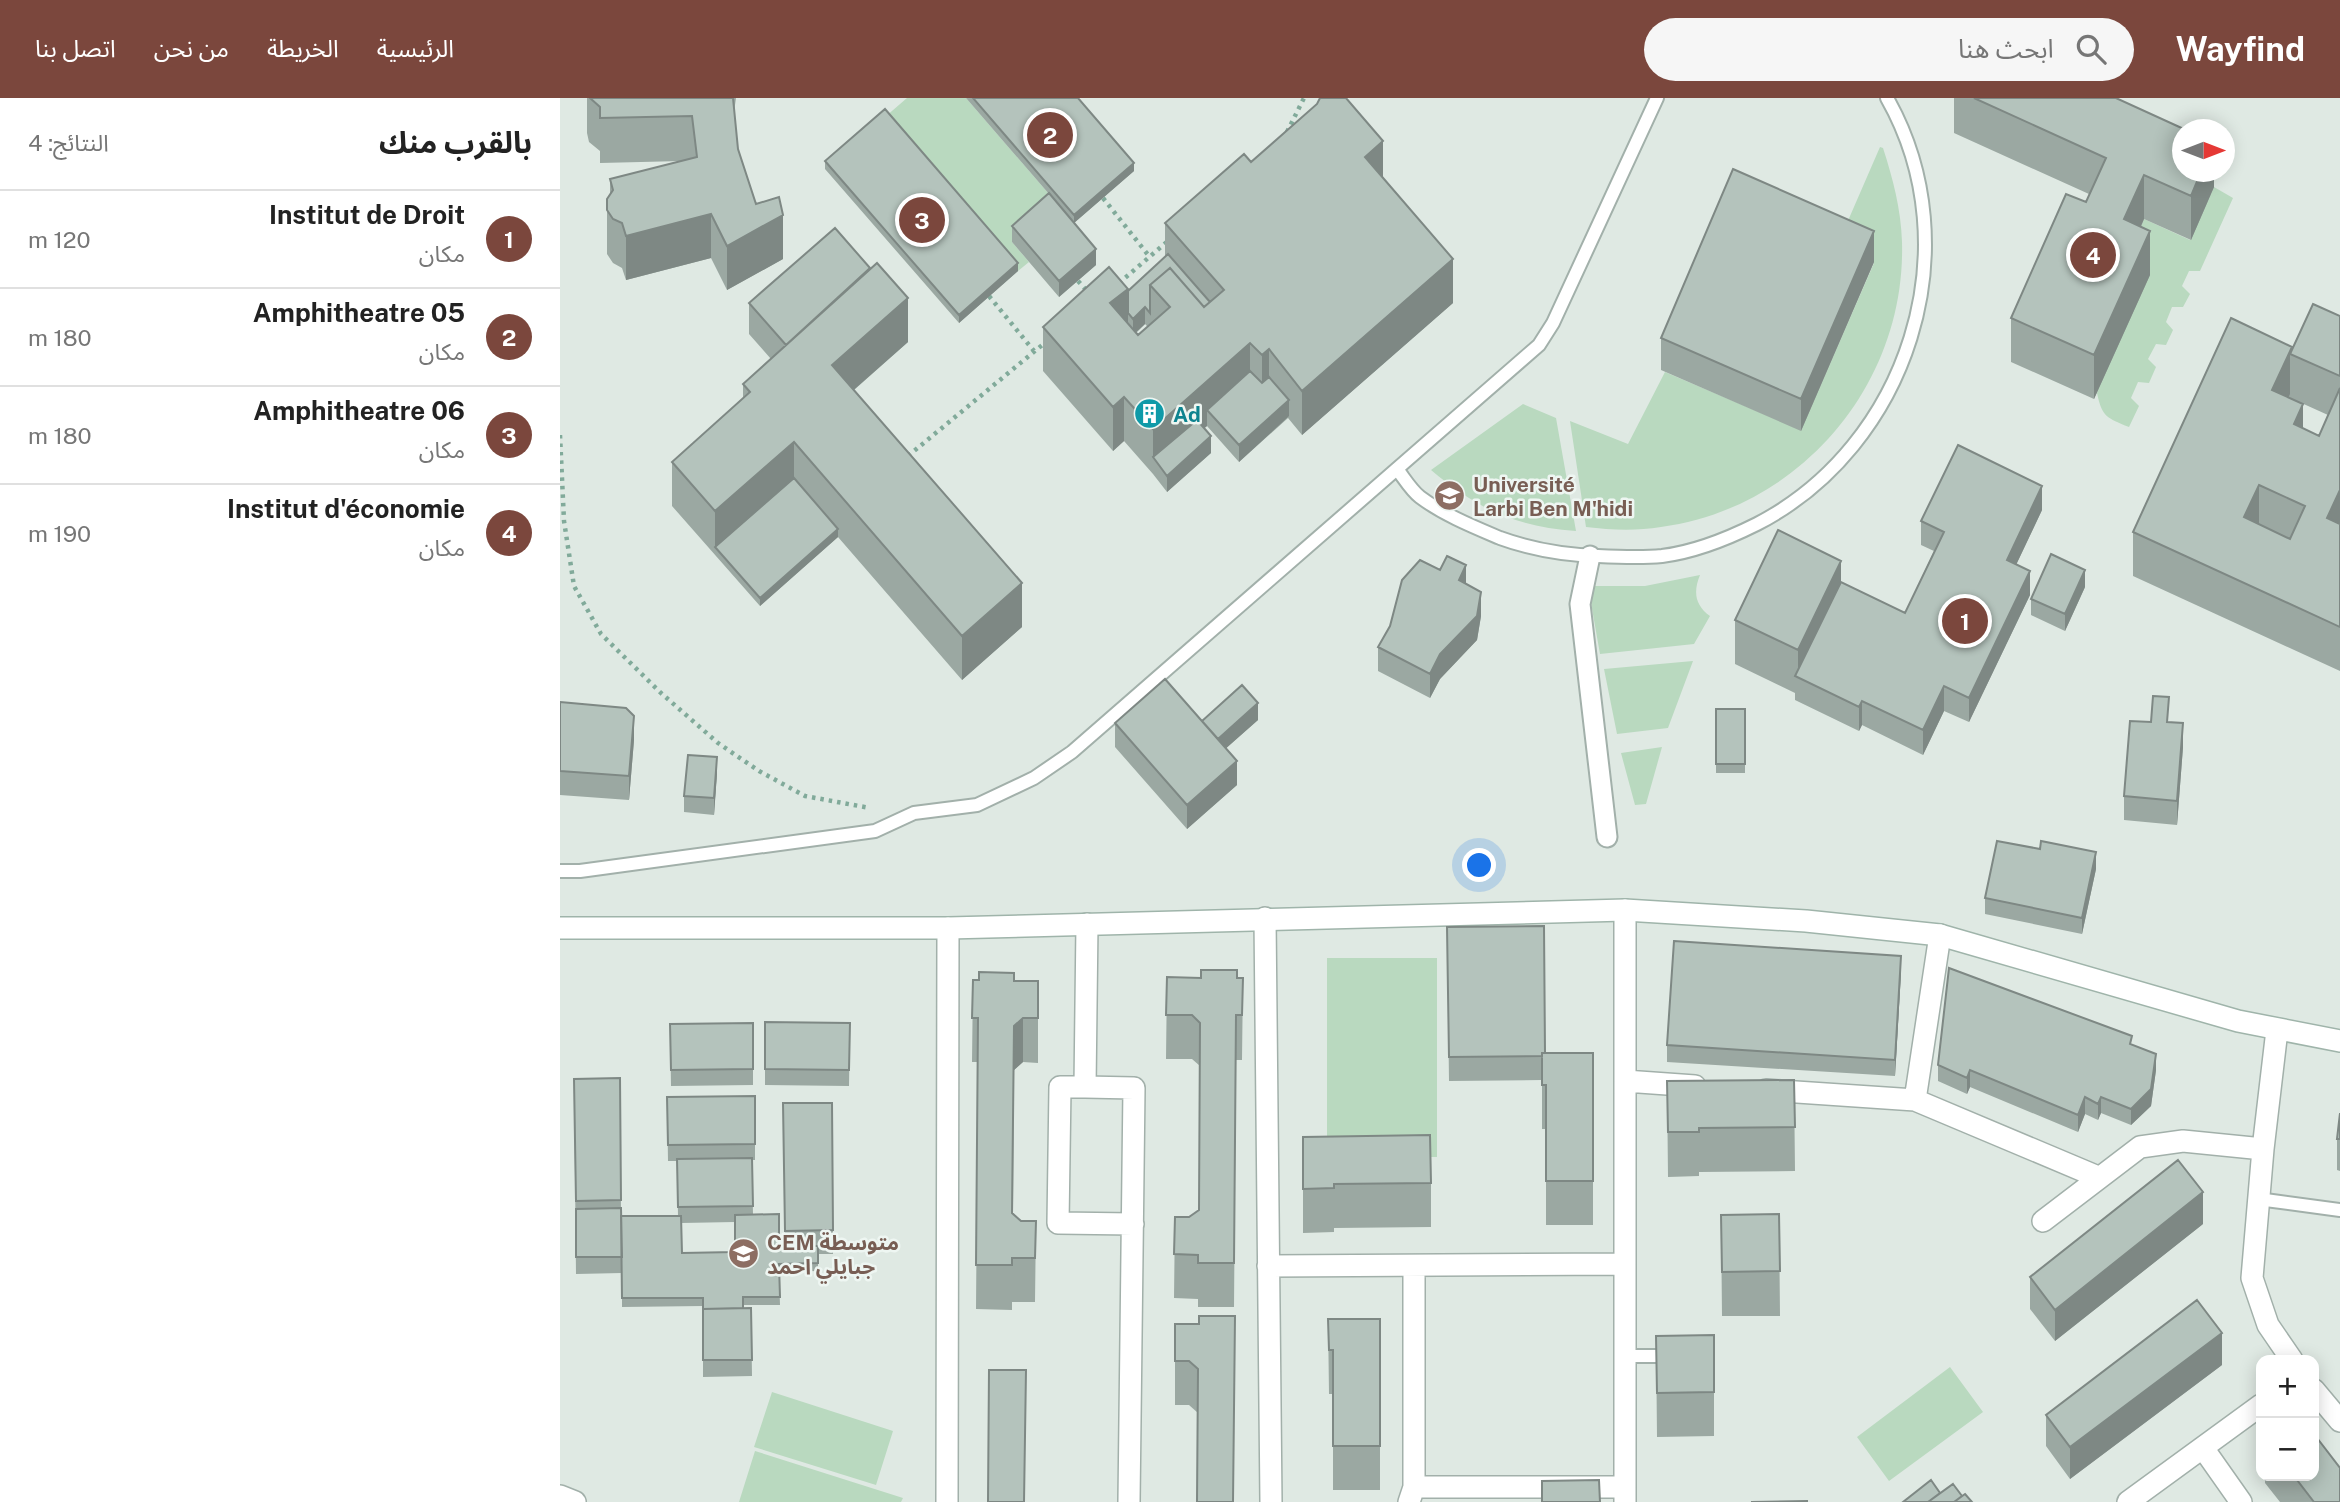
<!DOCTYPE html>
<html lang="ar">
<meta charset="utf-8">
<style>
body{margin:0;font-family:"Public Sans","Noto Sans Arabic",sans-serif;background:#f6f6f6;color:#222;direction:rtl}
.controls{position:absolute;right:21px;bottom:21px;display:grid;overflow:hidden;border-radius:14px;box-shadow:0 4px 18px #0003}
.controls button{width:63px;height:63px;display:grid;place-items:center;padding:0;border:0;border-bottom:2px solid #e0e0e0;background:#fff;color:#222;font:35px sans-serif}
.compass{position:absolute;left:1612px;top:21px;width:63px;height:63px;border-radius:50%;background:#fff;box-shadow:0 4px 18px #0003;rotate:90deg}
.you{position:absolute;left:920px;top:768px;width:24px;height:24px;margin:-18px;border:5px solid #fff;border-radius:50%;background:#1a73e8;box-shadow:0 0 0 10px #1a73e833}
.badge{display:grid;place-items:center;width:46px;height:46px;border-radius:50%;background:#7b473d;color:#fff;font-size:23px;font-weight:700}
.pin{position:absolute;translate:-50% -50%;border:4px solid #fff;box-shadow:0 2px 7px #0006}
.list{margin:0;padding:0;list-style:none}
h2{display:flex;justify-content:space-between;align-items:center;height:91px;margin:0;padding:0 28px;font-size:30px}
h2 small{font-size:23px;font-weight:400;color:#767676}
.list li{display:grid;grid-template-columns:46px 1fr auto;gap:21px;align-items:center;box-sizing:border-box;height:98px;padding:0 28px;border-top:2px solid #e0e0e0}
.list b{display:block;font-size:26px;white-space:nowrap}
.list p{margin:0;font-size:23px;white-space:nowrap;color:#767676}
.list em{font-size:23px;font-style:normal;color:#767676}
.icon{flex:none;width:38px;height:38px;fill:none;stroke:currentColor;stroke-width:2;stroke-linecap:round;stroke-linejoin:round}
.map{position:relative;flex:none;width:1780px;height:1404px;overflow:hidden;direction:ltr}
header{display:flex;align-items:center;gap:42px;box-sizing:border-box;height:98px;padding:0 35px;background:#7b473d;color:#fff}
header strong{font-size:33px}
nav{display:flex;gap:38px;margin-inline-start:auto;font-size:24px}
.search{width:490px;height:63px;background:#f6f6f6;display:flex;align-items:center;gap:18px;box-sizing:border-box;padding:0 24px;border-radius:38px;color:#767676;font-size:26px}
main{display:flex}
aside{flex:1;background:#fff}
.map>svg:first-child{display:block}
.green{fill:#b9d9bf}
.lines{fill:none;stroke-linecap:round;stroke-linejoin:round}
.service-casing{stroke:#a2b0aa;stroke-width:16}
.pedestrian-casing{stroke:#a2b0aa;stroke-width:23}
.minor-casing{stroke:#a2b0aa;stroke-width:24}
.secondary-casing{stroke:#9fb4aa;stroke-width:24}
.path{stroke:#81aa9a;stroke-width:4.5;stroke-dasharray:3.5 5;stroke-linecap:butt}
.service{stroke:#fff;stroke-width:12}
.pedestrian{stroke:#fff;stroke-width:19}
.minor{stroke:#fff;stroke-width:21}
.secondary{stroke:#fff;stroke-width:21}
.wall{fill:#9ba8a2;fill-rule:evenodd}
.shaded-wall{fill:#7e8884}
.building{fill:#b4c3bc;stroke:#7e8884;stroke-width:2;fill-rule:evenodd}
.labels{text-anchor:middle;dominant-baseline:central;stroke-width:5;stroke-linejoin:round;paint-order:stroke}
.culture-label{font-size:21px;font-weight:bold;fill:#0d838f;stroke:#eef6f2;text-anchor:start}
.education-label{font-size:21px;font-weight:bold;fill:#785e54;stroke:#eef6f2;text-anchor:start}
</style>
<header>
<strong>Wayfind</strong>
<div class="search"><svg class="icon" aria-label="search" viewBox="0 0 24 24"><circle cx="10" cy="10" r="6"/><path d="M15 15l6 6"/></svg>ابحث هنا</div>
<nav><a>الرئيسية</a><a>الخريطة</a><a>من نحن</a><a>اتصل بنا</a></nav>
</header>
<main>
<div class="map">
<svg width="1780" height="1404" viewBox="0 0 1780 1404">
<rect width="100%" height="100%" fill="#dfe9e3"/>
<path class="green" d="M347,0H406L514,125L452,144L469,164L458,173L325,19Z
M1320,49L1323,50C1333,81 1341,111 1342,144C1346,286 1241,410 1101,429C1076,433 1051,432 1026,429L1010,323L1068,346L1105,274L1241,332L1314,165L1277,148Z
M1654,89L1673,100L1640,173H1629L1622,188L1630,196L1623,209H1612L1606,224L1613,232L1606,247L1596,246L1588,261L1596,269L1589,285L1578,284L1571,300L1579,308L1569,329C1547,320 1542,319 1537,295L1564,165L1584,121L1630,142Z
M963,306L996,320L1016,433C956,429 916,410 871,372Z
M1140,477C1133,494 1135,507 1150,518L1134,546L1040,556L1028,488H1085Z
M1133,563L1108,630L1057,636L1044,571Z
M1102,649L1086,706L1075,707L1061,655Z
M767,860H877V1059H767Z
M1390,1269L1423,1314L1329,1383L1297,1339Z
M212,1294L333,1333L316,1387L194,1349Z
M195,1353L343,1400L341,1404H179Z"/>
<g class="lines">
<defs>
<path id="service" d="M837,371C844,380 851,392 860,399C884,417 914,429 940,440C973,452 1004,457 1038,458C1059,459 1081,460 1102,458C1135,454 1167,441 1197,426C1348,348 1412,150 1327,0
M0,773H20L315,733L354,715L417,707L474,680L512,654L979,247L993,225L1097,0
M1698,1101L1780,1112
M1065,1258H1110"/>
<path id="pedestrian" d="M1030,458L1020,506L1047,739"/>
<path id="minor" d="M1065,812V1404
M705,820L711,1404
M527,826L525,989L574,990L569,1404
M1717,932L1703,1051L1692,1180L1708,1227L1732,1262
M1065,983L1135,988
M525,989H500L498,1125L573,1126
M1206,992L1355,1002L1380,837
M1355,1002L1538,1079
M1483,1123L1580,1049L1623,1043L1703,1051
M708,1168L1065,1166
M1754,1292L1780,1323
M1643,1350L1681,1404
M854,1389H1065
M0,1398L15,1404
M387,1404L388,830
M849,1404L854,1389V1168
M1568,1404L1701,1307"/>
<path id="secondary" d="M0,830H388L1065,812L1246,823L1380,837L1678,923L1780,943"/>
</defs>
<use href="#service" class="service-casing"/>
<use href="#pedestrian" class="pedestrian-casing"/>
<use href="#minor" class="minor-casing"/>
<use href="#secondary" class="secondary-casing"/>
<path class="path" d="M727,34L744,0
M543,100L589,158
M518,183L527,193
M559,185L608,143
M429,198L474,253
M0,337L4,423L14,488L41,536L101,595L158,645L199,673L245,698L310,710
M348,358L487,243"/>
<use href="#service" class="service"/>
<use href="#pedestrian" class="pedestrian"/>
<use href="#minor" class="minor"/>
<use href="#secondary" class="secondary"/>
</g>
<path class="wall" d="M27,0H176L174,14L178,51L196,106L223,161L167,192L151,160L66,182L62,170L53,165L47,156V101L50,97V81L122,63L40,65V53L29,44L27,35Z
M406,0H518L574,73L514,125L536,167L499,199L452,144V128L489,96Z
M1394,0H1556L1654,74V89L1631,142L1584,121L1581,129L1590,177L1534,301L1451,264V220L1526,104L1529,96L1394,35Z
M265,63L458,173L399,225L265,71Z
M691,64L823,79L893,205L742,337L728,320L679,364L647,328L644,330L651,355L607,394L593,376L564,343L553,353L483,273V229L568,193L605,159V125ZM585,226L588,229L578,237L576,235Z
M1314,164L1241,333L1101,272V240Z
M189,205L348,244L294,292L462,529L402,582L278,439L200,508L112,408V364L183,301V286L211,261L189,236Z
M1780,218V573L1573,478V434L1732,252ZM1737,303L1768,317L1759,338L1743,330Z
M1482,412L1456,467L1470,497L1409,624L1384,613L1363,657L1302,627L1299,633L1235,602V595L1175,566V522L1281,484L1345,515L1374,453L1361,447V423Z
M906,486L921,518L917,542L880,581L870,600L818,573V549Z
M1525,489L1505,533L1471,517V501Z
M0,604L74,642L69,702L0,697Z
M1156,611H1185V675H1156Z
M698,622L666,650L677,687L627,731L555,649V625Z
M1591,624H1609L1623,649L1617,727L1564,722V698Z
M157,675L154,717L124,714V698Z
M1536,771L1522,836L1425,816V800Z
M887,829L985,955H1033V1127H986V1031H982V982L889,983Z
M1341,874L1335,978L1107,964V947Z
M607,879L683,880L682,962H676L674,1209H638V1201L614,1200L615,1119H629L639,1112L640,968L632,961H606Z
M413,882L478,883V965L463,964L454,972L453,1115L461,1123H476L475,1204H452V1212L416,1211L418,964H412Z
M205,924L290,925L289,988L205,987Z
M193,925V987L111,988L110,926Z
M1572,946L1596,972L1591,1008L1571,1027L1541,1015L1538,1022L1525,1016L1518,1034L1410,989L1407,996L1378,983V967Z
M60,980L61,1118H118L117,1063H108L107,999L195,998V1062H192L193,1117L219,1148H225L223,1005L273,1132V1156H258V1173L219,1174L220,1207H183V1210H191L192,1278L143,1279V1208L62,1209V1168V1175L16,1176L14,981ZM175,1124V1154L122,1155L121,1125Z
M1234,982L1235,1073L1139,1074V1078L1108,1079L1107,983Z
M1780,1015V1073L1777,1072V1041Z
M743,1039L871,1085V1129L774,1130V1134L743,1135Z
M1219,1116L1220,1218H1162L1161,1117Z
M1643,1126L1495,1243L1470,1211V1179Z
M768,1221H820V1392H773V1296H769Z
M615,1226H639L638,1315L629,1307H615Z
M1096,1238L1154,1294V1338L1097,1339Z
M1662,1267L1510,1381L1486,1348V1317Z
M1705,1378H1754L1780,1404H1720L1705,1385Z"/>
<path class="shaded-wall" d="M823,43V87L805,59Z
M574,65V73L514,125V117Z
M1641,74H1654V89L1631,142V98Z
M1584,77V121L1564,165V121Z
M151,116V160L66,182V138Z
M223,117V161L167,192V148Z
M1314,133V164L1241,333V301Z
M1590,133V177L1534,301V257Z
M536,151V167L499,199V183Z
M893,161V205L742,337V293Z
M458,165V173L399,225V217Z
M568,191V235L550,205Z
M348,200V244L272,311V267Z
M585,209V226L573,237V221Z
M690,245V289L647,312V328L600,369L593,359V376V331Z
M1732,249V257L1730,256V296L1712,336V292Z
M709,251V295L702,301V257Z
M564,299V343L553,353V309Z
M729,302V318L679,364V347Z
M1743,306V350L1734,326Z
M651,338V355L607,394V378Z
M234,344V388L155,449V413Z
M1699,387V431L1684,419Z
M1482,388V412L1447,486V462Z
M1780,392V436L1767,420Z
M278,431V439L200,508V500Z
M1281,463V507L1238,580V552Z
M906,467V491L899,482Z
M1525,472V489L1505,533V516Z
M1470,473V497L1409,624V600Z
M462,485V529L402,582V538Z
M921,494V518L917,542L880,581L870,600V576L880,556Z
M1384,588V613L1363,657V632Z
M1302,603V627L1299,633V609Z
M698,605V622L654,661V644Z
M74,618V642L69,702V678Z
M1623,625V649L1617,727V703Z
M157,659V675L154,717V700Z
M677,663V687L627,731V707Z
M1536,754V771L1522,836V820Z
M1341,858V874L1335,978V962Z
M463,920V964L454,972V928Z
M1596,956V972L1591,1008L1571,1027V1011Z
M1410,972V989L1407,996V980Z
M1525,999V1016L1518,1034V1017Z
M1541,999V1015L1538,1022V1006Z
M1643,1094V1126L1495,1243V1212Z
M1662,1235V1267L1510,1381V1349Z"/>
<path class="building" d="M30,0H173L178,51L196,106L219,99L223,117L167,148L151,116L66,138L62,125L53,121L47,112V101L53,92L50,81L137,59L132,18L40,20V9Z
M413,0H518L574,65L514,117Z
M760,0H786L823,43L805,59L893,161L742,293L709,251L702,257L690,245L593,331L564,299L553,309L483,229L549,169L568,191L550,205L578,237L610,209L590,187L610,170L644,209L664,192L605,125L684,56L691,64L757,6Z
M1414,0H1556L1626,32H1622V74H1641L1631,98L1584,77L1564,121L1590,133L1534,257L1451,220L1506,96L1526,104L1546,60Z
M325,11L458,165L399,217L265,63Z
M1173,71L1314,133L1241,301L1101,240Z
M489,95L536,151L499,183L452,128Z
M275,130L310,170L226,247L189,205Z
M608,156L650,204L644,209L610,170L590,187V215L585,209L573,221L568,215V193Z
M317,165L348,200L272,267L462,485L402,538L234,344L155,413L112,364L190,294L183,286Z
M1753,206L1780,218V278L1730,256Z
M1671,220L1732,249L1712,292L1743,306L1734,326L1759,338L1780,290V392L1767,420L1780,426V529L1573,434ZM1699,387L1745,408L1730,441L1684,419Z
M690,273L702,285L709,279L729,302L679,347L647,312Z
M637,322L651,338L607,378L593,359Z
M1398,347L1482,388L1447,462L1470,473L1409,600L1384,588L1363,632L1302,603L1299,609L1235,578L1281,484L1345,515L1384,434L1361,423Z
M234,380L278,431L200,500L155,449Z
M1218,432L1281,463L1238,552L1175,522Z
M1491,456L1525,472L1505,516L1471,501Z
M887,458L906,467L899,482L921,494L917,518L880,556L870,576L818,549L830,528L842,482L860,462L880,472Z
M605,581L677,663L627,707L555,625Z
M682,587L698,605L658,641L642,623Z
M1593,598L1609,599L1607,624L1623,625L1617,703L1564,698L1570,623L1591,624Z
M0,604L66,610L74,618L69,678L0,673Z
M1156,611H1185V666H1156Z
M128,657L157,659L154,700L124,698Z
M1437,743L1480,751L1481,743L1536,754L1522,820L1425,800Z
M984,828L985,955H982V958L889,959L887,829Z
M1114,843L1341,858L1335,962L1107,947Z
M1389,870L1572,938L1570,946L1596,956L1591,991L1571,1011L1541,999L1538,1006L1525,999L1518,1017L1410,972L1407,980L1378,967Z
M641,872H677V880H683L682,917H676L674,1165H638V1157L614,1156L615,1119H629L639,1112L640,925L632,917H606L607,879L641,880Z
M419,874L454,875V883H478V920H463L454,928L452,1115L461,1123H476L475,1160H452V1167H416L418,920H412L413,882H419Z
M205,924L290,925L289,972L205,971Z
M193,925V971L111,972L110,926Z
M982,955H1033V1083H986V987H982Z
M60,980L61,1102L16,1103L14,981Z
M1234,982L1235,1029L1139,1030V1034H1108L1107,983Z
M195,998V1046L108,1047L107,999Z
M223,1005H272L273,1132L225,1133Z
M1780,1015V1041H1777Z
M870,1037L871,1085L774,1086V1090L743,1091V1039Z
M192,1060L193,1108L118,1109L117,1061Z
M1618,1062L1643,1094L1495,1212L1470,1179Z
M61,1110L62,1159H16V1111Z
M219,1116V1148H258V1165L219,1166L220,1199H183V1210L143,1211V1200H62L61,1118H121L122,1155L175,1154V1117Z
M1219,1116L1220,1173L1162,1174L1161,1117Z
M1637,1202L1662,1235L1510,1349L1486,1317Z
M191,1210L192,1262H143V1211Z
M639,1218H675L673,1404H637L638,1271L629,1263H615V1226H639Z
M768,1221H820V1348H773V1252H769Z
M1154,1237V1294L1097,1295L1096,1238Z
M429,1272H466L464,1404H428Z
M1754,1336L1780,1370V1404H1754L1734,1378H1754Z
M1039,1382L1040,1404H982V1383Z
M1371,1382L1380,1395L1368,1404H1343Z
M1393,1386L1402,1398L1394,1404H1368Z
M1405,1396L1412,1404H1394Z
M1247,1403V1404H1191Z"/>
<defs>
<symbol id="building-disc" viewBox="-11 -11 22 22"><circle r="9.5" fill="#0f9aa8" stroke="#eef6f2"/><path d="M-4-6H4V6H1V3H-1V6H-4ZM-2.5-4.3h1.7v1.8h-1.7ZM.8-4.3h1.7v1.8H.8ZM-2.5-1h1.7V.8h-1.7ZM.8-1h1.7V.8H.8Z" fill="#fff"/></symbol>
<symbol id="university-disc" viewBox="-11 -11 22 22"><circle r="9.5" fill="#8d6e63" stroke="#eef6f2"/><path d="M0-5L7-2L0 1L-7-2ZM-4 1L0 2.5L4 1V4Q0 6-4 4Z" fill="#fff"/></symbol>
<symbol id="school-disc" viewBox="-11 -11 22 22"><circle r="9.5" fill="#8d6e63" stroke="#eef6f2"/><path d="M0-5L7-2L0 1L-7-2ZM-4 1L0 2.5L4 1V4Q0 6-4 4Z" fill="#fff"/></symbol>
</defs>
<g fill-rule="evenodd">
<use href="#building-disc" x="572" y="298" width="35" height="35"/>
<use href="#university-disc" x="872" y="380" width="35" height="35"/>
<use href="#school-disc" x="166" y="1138" width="35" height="35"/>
</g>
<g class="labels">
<g class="culture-label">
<text x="613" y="316">Ad</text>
</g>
<g class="education-label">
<text x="913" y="386">Université<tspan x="913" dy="24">Larbi Ben M'hidi</tspan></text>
<text x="207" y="1144">CEM متوسطة<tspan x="207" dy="24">جبايلي احمد</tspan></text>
</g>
</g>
</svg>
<div class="controls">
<button>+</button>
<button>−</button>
</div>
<svg class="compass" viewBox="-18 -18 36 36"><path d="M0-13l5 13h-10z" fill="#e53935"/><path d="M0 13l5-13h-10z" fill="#767676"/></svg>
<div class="you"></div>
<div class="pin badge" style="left:1405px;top:523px">1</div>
<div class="pin badge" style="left:490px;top:37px">2</div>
<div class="pin badge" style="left:362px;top:122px">3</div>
<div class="pin badge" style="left:1533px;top:157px">4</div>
</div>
<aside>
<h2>بالقرب منك<small>النتائج: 4</small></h2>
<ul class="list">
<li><span class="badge">1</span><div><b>Institut de Droit</b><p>مكان</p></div><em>120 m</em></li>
<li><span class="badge">2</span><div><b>Amphitheatre 05</b><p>مكان</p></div><em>180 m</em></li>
<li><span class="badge">3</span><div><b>Amphitheatre 06</b><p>مكان</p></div><em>180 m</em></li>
<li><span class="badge">4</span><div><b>Institut d'économie</b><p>مكان</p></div><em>190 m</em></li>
</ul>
</aside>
</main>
